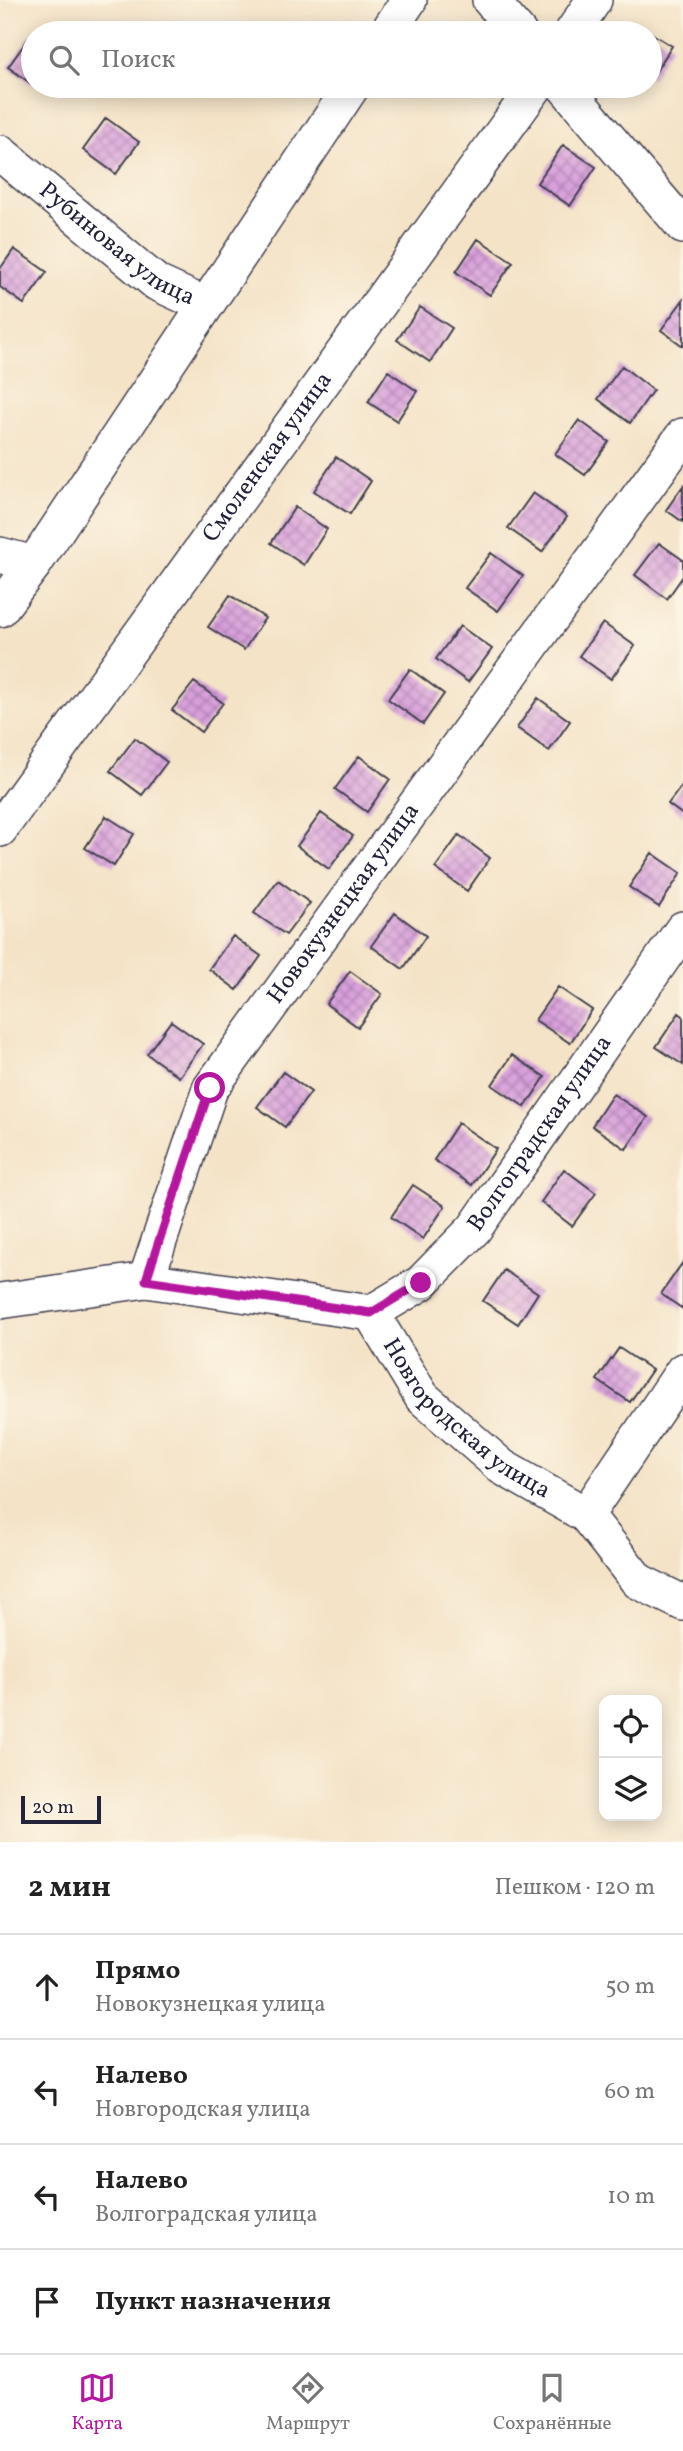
<!DOCTYPE html>
<html lang="ru">
<meta charset="utf-8">
<style>
body{margin:0;font-family:Vollkorn,serif;background:#f6f6f6;color:#222}
.controls{position:absolute;right:21px;bottom:21px;display:grid;overflow:hidden;border-radius:14px;box-shadow:0 4px 18px #0003}
.controls button{width:63px;height:63px;display:grid;place-items:center;padding:0;border:0;border-bottom:2px solid #e0e0e0;background:#fff;color:#222;font:35px sans-serif}
.scale{position:absolute;left:21px;bottom:18px;width:80px;box-sizing:border-box;padding-left:7px;border:4px solid #22223b;border-top:0;font-size:19px;line-height:24px;white-space:nowrap;color:#22223b;-webkit-text-stroke:5px #fcf5e5;paint-order:stroke}
.stop{position:absolute;width:21px;height:21px;margin:-16px;border:5px solid #b5179e;border-radius:50%;background:#fff}
.stop.end{background:#b5179e;border-color:#fff;box-shadow:0 2px 7px #0008}
.list{margin:0;padding:0;list-style:none}
h2{display:flex;justify-content:space-between;align-items:center;height:91px;margin:0;padding:0 28px;font-size:30px}
h2 small{font-size:23px;font-weight:400;color:#767676}
.list li{display:grid;grid-template-columns:46px 1fr auto;gap:21px;align-items:center;box-sizing:border-box;height:105px;padding:0 28px;border-top:2px solid #e0e0e0}
.list b{display:block;font-size:26px;white-space:nowrap}
.list p{margin:0;font-size:23px;white-space:nowrap;color:#767676}
.list em{font-size:23px;font-style:normal;color:#767676}
.icon{flex:none;width:38px;height:38px;fill:none;stroke:currentColor;stroke-width:2;stroke-linecap:round;stroke-linejoin:round}
.map{position:relative;flex:none;width:683px;height:1842px;overflow:hidden}
.search{position:absolute;background:#fff;box-shadow:0 4px 18px #0003;left:21px;right:21px;top:21px;height:77px;display:flex;align-items:center;gap:18px;box-sizing:border-box;padding:0 24px;border-radius:38px;color:#767676;font-size:26px}
.sheet{height:511px;background:#fff}
nav{display:flex;justify-content:space-around;align-items:center;box-sizing:border-box;height:98px;border-top:2px solid #e0e0e0;background:#fff;font-size:19px;color:#767676}
nav a{display:grid;justify-items:center;gap:4px}
nav .on{color:#b5179e}
.map>svg:first-child{display:block}
.building{fill:url(#building-cross-hatch)}
.lines{fill:none;stroke-linecap:round;stroke-linejoin:round}
.minor-casing{stroke:#423f50;stroke-width:38}
.minor{stroke:#fff;stroke-width:35}
.route{stroke:#b5179e;stroke-width:9}
.labels{text-anchor:middle;dominant-baseline:central;stroke-width:6;stroke-linejoin:round;paint-order:stroke}
.street-label{font-size:24px;fill:#22223b;stroke:#fcf5e5}
</style>
<div class="map">
<svg width="683" height="1842" viewBox="0 0 683 1842">
<defs>
<pattern id="building-cross-hatch" width="8" height="8" patternUnits="userSpaceOnUse" patternTransform="scale(1.75)"><rect width="8" height="8" fill="#d9a0dc"/><path d="M0 0l8 8M0 8l8-8" fill="none" stroke="#b082b4"/></pattern>
</defs>
<rect width="100%" height="100%" fill="#fcf5e5"/>
<filter id="ink" filterUnits="userSpaceOnUse"><feTurbulence type="fractalNoise" baseFrequency=".0143" numOctaves="2"/><feDisplacementMap in="SourceGraphic" scale="14" xChannelSelector="R" yChannelSelector="G"/><feConvolveMatrix kernelMatrix="1 2 1 2 8 2 1 2 1" color-interpolation-filters="sRGB"/></filter>
<filter id="wash" filterUnits="userSpaceOnUse"><feTurbulence type="fractalNoise" baseFrequency=".00686" numOctaves="4" result="noise"/><feDisplacementMap in="SourceGraphic" scale="28" xChannelSelector="R" yChannelSelector="G"/><feGaussianBlur stdDeviation="1.57" result="paint"/><feColorMatrix in="noise" values="0 0 0 0 0 0 0 0 0 0 0 0 0 0 0 0 0 1.4 0 .05"/><feComposite in="paint" operator="in"/></filter>
<g filter="url(#wash)">
<rect width="100%" height="100%" fill="#f4e3c7"/>
<g id="blocks">
<path class="building" d="M644,29L672,46L650,80V33H641Z
M31,35L33,37V85L8,67Z
M106,118L139,142L116,174L83,150Z
M563,145L596,167L570,206L537,183Z
M478,239L513,262L490,295L456,272Z
M14,249L47,272L24,304L0,287V269Z
M683,300V346L661,330Z
M420,307L452,328L430,362L397,340Z
M622,366L653,390L630,423L598,399Z
M388,371L417,391L397,421L368,402Z
M579,420L609,442L585,475L555,454Z
M336,457L371,481L350,514L314,491Z
M683,486V522L666,510Z
M533,493L567,517L542,552L508,528Z
M295,507L327,529L304,565L271,543Z
M659,543L683,560V576L667,599L635,575Z
M491,553L523,576L498,611L465,588Z
M230,595L265,618L244,650L208,627Z
M603,623L635,646L611,679L579,656Z
M460,626L492,649L468,682L436,659Z
M410,669L444,694L423,724L388,699Z
M194,682L223,703L201,732L172,710Z
M538,698L570,721L549,751L517,728Z
M135,738L167,762L142,795L110,771Z
M359,756L390,779L367,812L335,789Z
M683,784V815L668,804Z
M321,813L353,836L329,869L297,846Z
M106,816L134,834L114,866L85,848Z
M459,835L490,858L467,891L435,868Z
M652,853L681,873L659,907L629,887Z
M278,880L310,903L286,935L254,913Z
M395,913L426,936L403,969L371,946Z
M233,936L261,956L237,990L209,969Z
M350,971L382,994L358,1027L326,1004Z
M558,987L592,1010L570,1043L535,1020Z
M679,1013L683,1016V1065L656,1047Z
M171,1021L203,1044L179,1077L147,1054Z
M512,1055L545,1077L525,1107L492,1085Z
M283,1072L311,1092L285,1127L257,1107Z
M613,1094L648,1117L626,1149L592,1126Z
M458,1123L496,1149L472,1185L434,1160Z
M564,1169L596,1193L572,1226L541,1202Z
M413,1185L445,1206L423,1239L391,1217Z
M683,1262V1309L661,1294Z
M504,1270L538,1293L518,1324L483,1301Z
M619,1348L652,1370L630,1402L597,1380Z"/>
</g>
</g>
<g filter="url(#ink)">
<use href="#blocks" fill-opacity="0" stroke="#423f50" stroke-width="2"/>
<g class="lines">
<defs>
<g id="minor">
<path d="M490,0L519,33"/>
<path d="M387,33L409,0"/>
<path d="M572,33L594,0"/>
<path d="M564,86L683,226"/>
<path id="s1" d="M0,153L157,283L205,305"/>
<path d="M0,555L34,564"/>
<path d="M0,609L34,564L352,86"/>
<path id="s2" d="M0,829L536,86"/>
<path id="s3" d="M146,1280L210,1089L683,436"/>
<path id="s4" d="M0,1301L146,1280L371,1313L422,1397L502,1467L586,1515L683,1371"/>
<path id="s5" d="M371,1313L421,1283L474,1229L683,929"/>
<path d="M586,1515L638,1581L683,1603"/>
</g>
</defs>
<use href="#minor" class="minor-casing"/>
<use href="#minor" class="minor"/>
</g>
</g>
<g class="lines" filter="url(#ink)">
<path class="route" d="M210,1088L146,1280L371,1313L421,1283"/>
</g>
<g class="labels">
<g class="street-label">
<text stroke="none"><textPath href="#s1" startOffset="149">Рубиновая улица</textPath></text>
<text stroke="none"><textPath href="#s2" startOffset="458">Смоленская улица</textPath></text>
<text stroke="none"><textPath href="#s3" startOffset="430">Новокузнецкая улица</textPath></text>
<text stroke="none"><textPath href="#s5" startOffset="250">Волгоградская улица</textPath></text>
<text stroke="none"><textPath href="#s4" startOffset="520">Новгородская улица</textPath></text>
</g>
</g>
</svg>
<div class="controls">
<button><svg class="icon" aria-label="locate" viewBox="0 0 24 24"><circle cx="12" cy="12" r="6"/><path d="M12 2v4M12 18v4M2 12h4M18 12h4"/></svg></button>
<button><svg class="icon" aria-label="layers" viewBox="0 0 24 24"><path d="M12 4l9 5-9 5-9-5zM3 14l9 5 9-5"/></svg></button>
</div>
<div class="scale">20 m</div>
<div class="stop" style="left:210px;top:1088px"></div>
<div class="stop end" style="left:421px;top:1283px"></div>
<div class="search"><svg class="icon" aria-label="search" viewBox="0 0 24 24"><circle cx="10" cy="10" r="6"/><path d="M15 15l6 6"/></svg>Поиск</div>
</div>
<section class="sheet">
<h2>2 мин<small>Пешком · 120 m</small></h2>
<ul class="list">
<li><svg class="icon" aria-label="ahead" viewBox="0 0 24 24"><path d="M12 20V5M6 11l6-6 6 6"/></svg><div><b>Прямо</b><p>Новокузнецкая улица</p></div><em>50 m</em></li>
<li><svg class="icon" aria-label="left" viewBox="0 0 24 24"><path d="M17 20v-9H6M10 6l-5 5 5 5"/></svg><div><b>Налево</b><p>Новгородская улица</p></div><em>60 m</em></li>
<li><svg class="icon" aria-label="left" viewBox="0 0 24 24"><path d="M17 20v-9H6M10 6l-5 5 5 5"/></svg><div><b>Налево</b><p>Волгоградская улица</p></div><em>10 m</em></li>
<li><svg class="icon" aria-label="arrive" viewBox="0 0 24 24"><path d="M6 21V4h12l-3 4 3 4H6"/></svg><div><b>Пункт назначения</b></div></li>
</ul>
</section>
<nav>
<a class="on"><svg class="icon" aria-label="map" viewBox="0 0 24 24"><path d="M3 6l6-2 6 2 6-2v14l-6 2-6-2-6 2zM9 4v14M15 6v14"/></svg>Карта</a>
<a><svg class="icon" aria-label="directions" viewBox="0 0 24 24"><path d="M12 3l9 9-9 9-9-9zM9 14v-3h6M13 9l2 2-2 2"/></svg>Маршрут</a>
<a><svg class="icon" aria-label="saved" viewBox="0 0 24 24"><path d="M7 4h10v16l-5-4-5 4z"/></svg>Сохранённые</a>
</nav>
